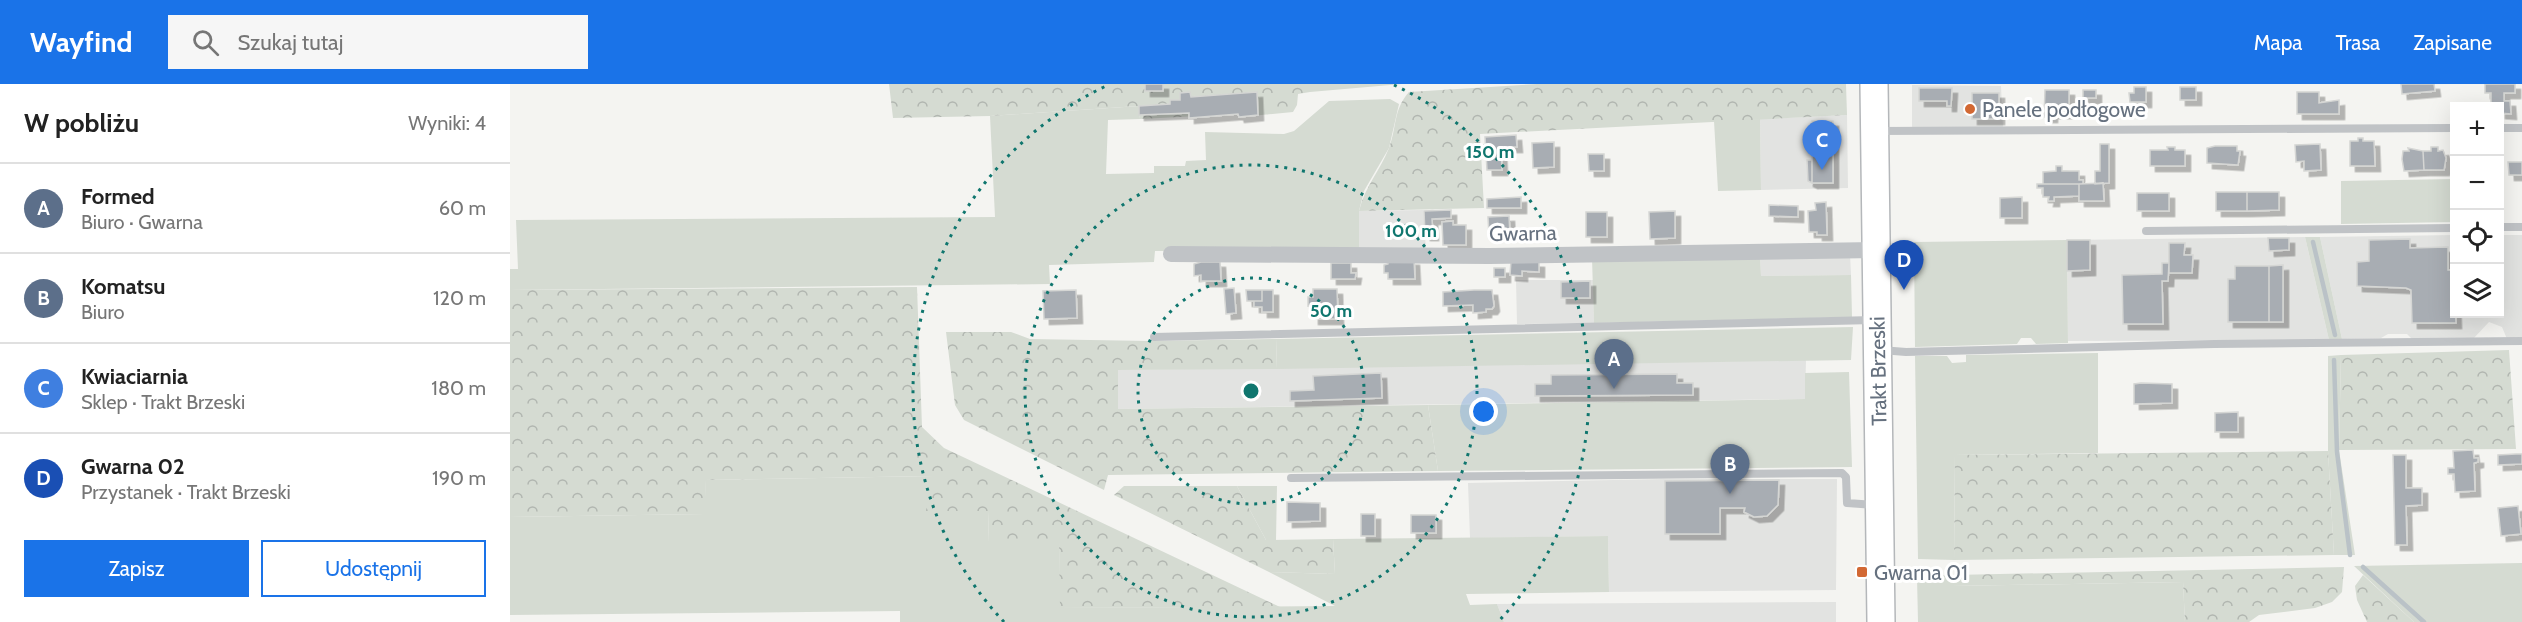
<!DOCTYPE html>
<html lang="pl">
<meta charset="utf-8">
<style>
body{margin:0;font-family:Cabin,sans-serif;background:#f6f6f6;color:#222}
.controls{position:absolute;right:18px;top:18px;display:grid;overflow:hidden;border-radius:0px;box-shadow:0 6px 24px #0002}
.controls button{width:54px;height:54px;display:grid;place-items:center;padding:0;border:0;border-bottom:2px solid #e0e0e0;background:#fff;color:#222;font:30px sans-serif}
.you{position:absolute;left:974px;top:328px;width:21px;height:21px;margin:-15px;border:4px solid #fff;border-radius:50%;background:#1a73e8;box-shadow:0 0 0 9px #1a73e833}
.badge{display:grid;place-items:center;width:39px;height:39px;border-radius:50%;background:#1a73e8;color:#fff;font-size:20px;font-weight:700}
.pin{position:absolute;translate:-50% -50px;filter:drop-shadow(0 2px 3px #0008)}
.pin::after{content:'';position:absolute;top:32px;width:21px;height:18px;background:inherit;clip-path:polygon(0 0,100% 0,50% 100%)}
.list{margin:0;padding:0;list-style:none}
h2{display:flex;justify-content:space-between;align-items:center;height:78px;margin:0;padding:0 24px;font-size:26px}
h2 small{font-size:20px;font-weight:400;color:#767676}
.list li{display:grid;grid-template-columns:39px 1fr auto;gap:18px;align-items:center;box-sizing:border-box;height:90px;padding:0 24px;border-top:2px solid #e0e0e0}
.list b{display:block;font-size:22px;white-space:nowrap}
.list p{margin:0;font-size:20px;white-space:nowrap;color:#767676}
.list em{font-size:20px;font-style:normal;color:#767676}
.actions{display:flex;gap:12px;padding:18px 24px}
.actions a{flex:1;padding:14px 0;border:2px solid #1a73e8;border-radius:0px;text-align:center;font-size:21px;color:#1a73e8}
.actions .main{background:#1a73e8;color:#fff}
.icon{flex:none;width:33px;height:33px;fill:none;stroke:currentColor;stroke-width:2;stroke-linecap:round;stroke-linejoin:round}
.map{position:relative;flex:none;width:2012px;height:538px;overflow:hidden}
header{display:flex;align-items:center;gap:36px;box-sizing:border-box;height:84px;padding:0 30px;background:#1a73e8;color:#fff}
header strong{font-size:28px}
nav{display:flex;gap:33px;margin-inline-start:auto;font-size:21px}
.search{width:420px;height:54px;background:#f6f6f6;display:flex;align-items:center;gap:15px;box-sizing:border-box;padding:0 21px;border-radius:0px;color:#767676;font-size:22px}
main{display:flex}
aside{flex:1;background:#fff}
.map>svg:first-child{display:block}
.built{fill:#e2e3e1}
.grass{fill:#d5dbd2}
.forest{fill:url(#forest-crowns)}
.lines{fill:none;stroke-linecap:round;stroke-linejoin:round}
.stream{stroke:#bac2c7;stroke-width:4.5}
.building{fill:#a8adb3;stroke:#d5d6d4;stroke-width:1.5;filter:url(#shadow)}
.primary-casing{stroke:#b4b7ba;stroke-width:30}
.service{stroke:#c0c3c6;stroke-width:8}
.minor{stroke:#c0c3c6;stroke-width:16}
.primary{stroke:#fff;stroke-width:27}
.ring{fill:none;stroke:#0f766e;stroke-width:3;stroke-dasharray:3 6}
.poi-dot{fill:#d26833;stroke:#fff;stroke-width:2}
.labels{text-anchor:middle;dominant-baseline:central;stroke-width:6;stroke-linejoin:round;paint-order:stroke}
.poi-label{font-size:21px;fill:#66717f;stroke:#fff;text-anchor:start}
.street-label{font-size:21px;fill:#66717f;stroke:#fff}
.centre{fill:#0f766e;stroke:#fff;stroke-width:3}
.ring-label{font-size:18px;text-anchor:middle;font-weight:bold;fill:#0f766e;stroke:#fff;stroke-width:6;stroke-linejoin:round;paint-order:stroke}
</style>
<header>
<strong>Wayfind</strong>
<div class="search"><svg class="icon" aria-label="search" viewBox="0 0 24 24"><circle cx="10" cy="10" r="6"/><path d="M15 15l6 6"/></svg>Szukaj tutaj</div>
<nav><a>Mapa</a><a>Trasa</a><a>Zapisane</a></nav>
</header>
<main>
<aside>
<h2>W pobliżu<small>Wyniki: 4</small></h2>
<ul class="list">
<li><span class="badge" style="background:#5c6f8a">A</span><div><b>Formed</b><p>Biuro · Gwarna</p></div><em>60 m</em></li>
<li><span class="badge" style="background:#5c6f8a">B</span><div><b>Komatsu</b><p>Biuro</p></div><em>120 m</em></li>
<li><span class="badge" style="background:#3f7fe0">C</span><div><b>Kwiaciarnia</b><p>Sklep · Trakt Brzeski</p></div><em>180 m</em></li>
<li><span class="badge" style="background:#1a4fb4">D</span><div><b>Gwarna 02</b><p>Przystanek · Trakt Brzeski</p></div><em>190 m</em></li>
</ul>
<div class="actions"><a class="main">Zapisz</a><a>Udostępnij</a></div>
</aside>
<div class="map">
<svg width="2012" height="538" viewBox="0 0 2012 538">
<defs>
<pattern id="forest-crowns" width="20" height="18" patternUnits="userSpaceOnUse" patternTransform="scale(1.5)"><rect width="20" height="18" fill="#d5dbd2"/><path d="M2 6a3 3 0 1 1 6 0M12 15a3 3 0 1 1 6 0" fill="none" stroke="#b1b6b0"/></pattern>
<filter id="shadow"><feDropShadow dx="5.5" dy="5.5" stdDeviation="0" flood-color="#0004"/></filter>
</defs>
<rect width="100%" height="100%" fill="#f4f4f1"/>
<path class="built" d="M1402,1L1491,2L1493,44L1402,43Z
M1337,31L1338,104L1251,106L1250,35Z
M913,126L916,165L849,167V127Z
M1944,151V230H1990V151H2012V255H1997L1992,243L1979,238L1963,255L1904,257L1897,250H1878L1871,254L1832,255L1810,153Z
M1795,153L1819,256L1558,257L1557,156Z
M1340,170L1341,191L1251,192L1250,171Z
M1006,196H1083L1084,239L1007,240Z
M1296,276L1295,315L608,325V286Z
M1155,395H1327L1326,506L1099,508L1098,452L960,454L958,399Z
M1326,518V538H994L987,520Z"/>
<path class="grass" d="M800,0H892L800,8Z
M880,15L889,20L879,64L854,107L849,127V167H645L644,178L539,181L540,200L0,206V185H8L6,136L485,133L480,32L629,22L630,35L598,36L596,90L644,89V82H675L676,77L696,76L695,48L774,50L784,47L819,17Z
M1250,35L1251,106L1208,107L1204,37Z
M1944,95V138L1831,140V97Z
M1795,153H1810L1832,255L1819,256Z
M1557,156L1558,259L1526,260L1521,254H1511L1507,260L1405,263L1404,158Z
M1250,171L1251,192L1341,191L1342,233L1084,239L1082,174Z
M1343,243L1341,276L767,285L766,255Z
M1588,269V369L1445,371L1444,476L1408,475L1405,272H1437L1442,279L1456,278V271Z
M1831,271L1829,366L1845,471H1824L1818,367V272Z
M1339,288L1342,383L928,387L918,321L1295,315V289Z
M423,392L417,427H478L479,458H549L551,524L825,522L759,488L825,490L823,455L1098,452L1099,508L956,510L960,521L987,520L994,538H390V527L0,531V433L194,430L196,396Z
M727,402H767L766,456H756Z
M2012,479V538H1904L1844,482Z
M1443,491L1444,502L1673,498L1675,538H1408L1407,493Z"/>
<path class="forest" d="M379,0H800V8L788,10L787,21L783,28L729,33L728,30L630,35L629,22L480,32L383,34Z
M1027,0H1336L1337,31L970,50L974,124L849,127C855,102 870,87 879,64C887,43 883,26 899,8Z
M407,203L412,343L434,364L770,523L550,524L549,458H479L478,427H416L422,392L196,396L195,430L0,433V206Z
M436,248H501L520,255L640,257L766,255L767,285L608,286V325L918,321L928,387L598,391L594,406L454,336L445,321Z
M1999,266L2006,365L1829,366L1831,271Z
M1818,367L1824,471L1444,476L1445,371Z
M614,402H727L756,456L823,455L825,490L759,488L604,411Z
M1834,483L1832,508L1822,518L1805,524L1749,531L1739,538H1675L1673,498L1443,502V491Z
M1853,491L1904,538H1857L1847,516L1845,502Z"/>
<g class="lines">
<path class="stream" d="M1803,158L1825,251
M1824,276L1827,368L1840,471
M1853,483L1914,538"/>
</g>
<path class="building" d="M635,0H653V7H635Z
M1891,0H1924L1925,7L1892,10Z
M1975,0H2005V9H1994V17H2000L2001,30L1990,29V22H1981V9H1975Z
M1624,3H1636V18H1620L1619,9H1624Z
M1670,3H1686V16H1670Z
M1409,4H1442L1441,22H1437V17H1409Z
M1535,6H1559V29H1542V33H1534Z
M1573,6H1586V14H1573Z
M680,8L681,13L747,8L748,31L729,33L728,30L679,34V29L629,31V22L660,20V16H670V9Z
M1787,8H1809V19L1829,16V30H1787Z
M1462,9H1489V35H1462Z
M1302,37H1323V99H1302Z
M1006,51L1007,63H991L992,86H977L975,53Z
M1848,54H1853V57H1864L1865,82H1840V57H1848Z
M1044,58V83L1023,84L1022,59Z
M1590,60H1599V99L1585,100V87H1590Z
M1810,60L1811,86L1794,87V77L1786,78L1785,61Z
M1705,62H1727V67H1730L1728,81L1697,79V64Z
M1657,63H1665V66H1675V82H1640V66H1658Z
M1921,63H1928V67L1933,66L1936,74L1934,86H1914L1913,67H1921Z
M1898,64L1913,67L1914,86L1894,87L1892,75L1893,67H1899Z
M1078,70H1094V87H1079Z
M1297,76H1302V99L1298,97Z
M1998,78H2012V91H1999Z
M1546,82H1552V87H1569V96H1573V100H1533V88L1546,87Z
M1593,99L1594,117H1569V100Z
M1527,100H1569V112L1544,113V117H1538L1539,113H1533V104H1527Z
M1706,108H1737V127H1706Z
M1737,108H1769V126L1737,127Z
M1627,109H1659V127H1627Z
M1011,113V124H977V115Z
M1512,113V134H1490V114Z
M1316,118L1317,151H1307V148H1299L1298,127L1306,126L1305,119Z
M1259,121L1288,122V133L1259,132Z
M941,126V134L922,135L923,151H915L914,127Z
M1165,127V154L1140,155L1139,128Z
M1076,128H1097V153H1076Z
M999,132L1000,151L979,152L978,133Z
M943,137V141H956V161H933L932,138Z
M1758,154H1779V166L1759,167Z
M1900,155V164L1938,163V186H1944L1946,239H1902L1901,206L1896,204L1847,202V178L1859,177V156Z
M1557,156H1580V186L1557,187Z
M1659,159H1675L1674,171H1683L1682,189H1659Z
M878,176H904L905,195H878V189H874V181L878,180Z
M1001,177L1029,178V188L1012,187V192L1000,191Z
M691,178H710L711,197H691V191L684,192V180Z
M821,179H841V189H846L845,195H821Z
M1652,179H1659L1658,197H1652L1653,240H1613L1612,191L1652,190Z
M1773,181V238H1759V182Z
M1725,182H1759V238H1718V195H1725Z
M984,184H995V193H984Z
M1080,197V214H1051V198Z
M724,204L726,229L716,230L714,205Z
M803,205H827L828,235H803V221L798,222V213H803Z
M566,206L567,234L534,235L533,207Z
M736,206H752V217H737Z
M752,206H763V228H752V223H744V217H752Z
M964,206H982L984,222L982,225H976V228L963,229V221L933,222V208Z
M871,289L872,314L780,317V307L804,306L803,292Z
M1167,290V299H1183V311L1025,312V300H1041V291Z
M1631,299L1662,300V319L1624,320V300Z
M1728,328V348H1705V329Z
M1963,366L1964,374H1968V378L1964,379L1965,407L1945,408L1944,390H1938V384H1944L1943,367Z
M2006,370H2012V380L1988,381V371Z
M1883,371H1896V404H1912V421L1896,422L1897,461H1885Z
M1269,396L1268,421L1257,432L1244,433L1234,428L1235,424H1210V450H1155V397Z
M777,418L810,419V437L777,438Z
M2008,422L2011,450L1991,452L1988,424Z
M851,430H865V452H851Z
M901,431H926V449H901Z"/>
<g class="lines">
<defs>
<path id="primary" d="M1364,0L1371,538"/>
</defs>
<use href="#primary" class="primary-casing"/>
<path class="service" d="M1990,44H2012
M1368,47L1944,44
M1990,143H2012
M1636,147L1944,144
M644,253L1364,236
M1371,266L1396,268L1704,260L2012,257
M781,394L1332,389L1336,393L1337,419L1365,421"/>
<path class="minor" d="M661,170L979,172L1366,166"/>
<use href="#primary" class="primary"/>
</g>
<g class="ring">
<circle cx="741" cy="307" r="113"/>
<circle cx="741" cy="307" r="226"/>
<path d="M494 538A338 338 0 0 1 598 1M884 1A338 338 0 0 1 988 538"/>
</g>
<g class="poi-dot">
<circle cx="1460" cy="25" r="6"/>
<rect x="1346" y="482" width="12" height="12" rx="3"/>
</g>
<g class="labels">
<g class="poi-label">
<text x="1472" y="25">Panele podłogowe</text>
<text x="1364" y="488">Gwarna 01</text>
</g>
<g class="street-label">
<text transform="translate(1013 149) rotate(-1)">Gwarna</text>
<text transform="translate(1368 287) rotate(-91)">Trakt Brzeski</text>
</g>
</g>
<circle cx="741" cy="307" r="9" class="centre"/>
<g class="ring-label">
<text x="980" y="74">150 m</text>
<text x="901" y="153">100 m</text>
<text x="821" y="233">50 m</text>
</g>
</svg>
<div class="controls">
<button>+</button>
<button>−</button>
<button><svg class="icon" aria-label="locate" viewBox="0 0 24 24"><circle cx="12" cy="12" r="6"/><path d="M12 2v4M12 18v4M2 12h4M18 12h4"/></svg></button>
<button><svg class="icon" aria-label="layers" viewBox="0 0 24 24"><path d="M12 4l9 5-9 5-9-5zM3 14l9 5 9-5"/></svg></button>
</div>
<div class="you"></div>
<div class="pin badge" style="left:1104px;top:305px;background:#5c6f8a">A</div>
<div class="pin badge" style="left:1220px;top:410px;background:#5c6f8a">B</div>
<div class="pin badge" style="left:1312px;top:86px;background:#3f7fe0">C</div>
<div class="pin badge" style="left:1394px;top:206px;background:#1a4fb4">D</div>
</div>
</main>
